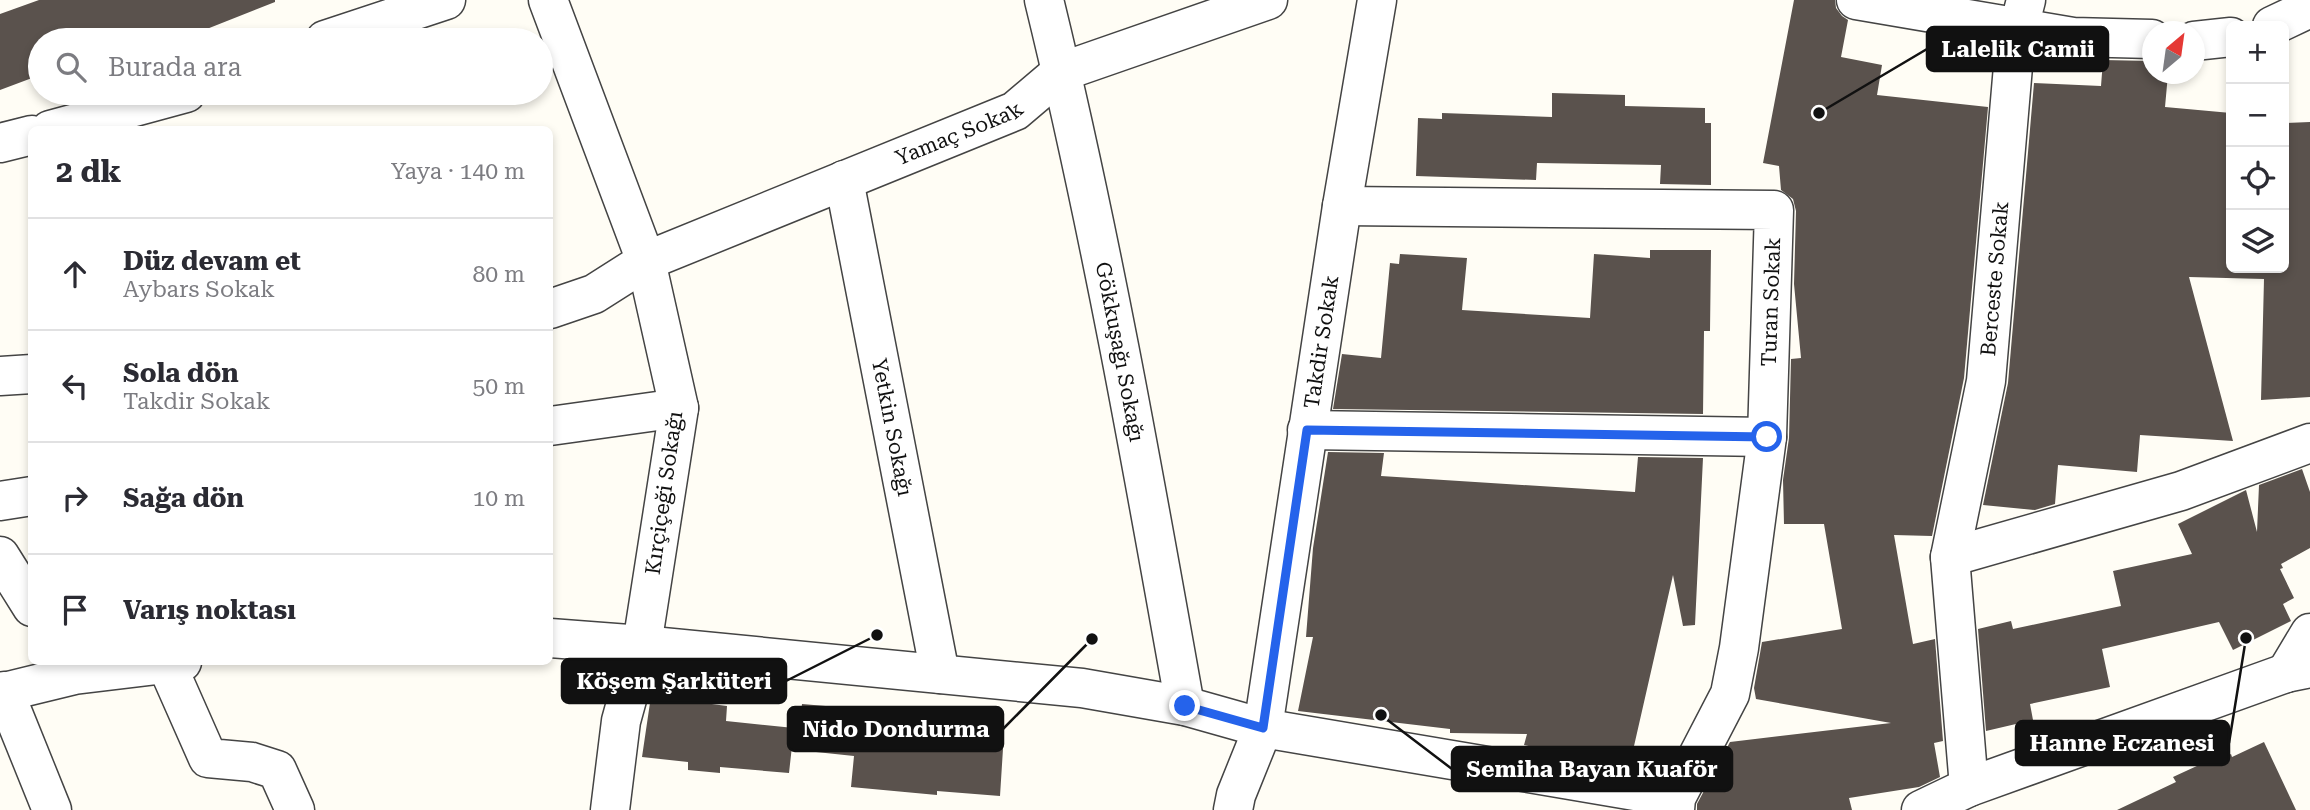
<!DOCTYPE html>
<html lang="tr">
<meta charset="utf-8">
<style>
body{margin:0;font-family:"Roboto Serif",serif;background:#f7f7f7;color:#2b2b33}
.controls{position:absolute;right:21px;top:21px;display:grid;overflow:hidden;border-radius:10px;box-shadow:0 4px 10px #0003}
.controls button{width:63px;height:63px;display:grid;place-items:center;padding:0;border:0;border-bottom:2px solid #e1e1e2;background:#fff;color:#2b2b33;font:35px sans-serif}
.compass{position:absolute;left:2142px;top:21px;width:63px;height:63px;border-radius:50%;background:#fff;box-shadow:0 4px 10px #0003;rotate:29deg}
.stop{position:absolute;width:21px;height:21px;margin:-16px;border:5px solid #2563eb;border-radius:50%;background:#fff}
.stop.end{background:#2563eb;border-color:#fff;box-shadow:0 2px 7px #0008}
.list{margin:0;padding:0;list-style:none}
h2{display:flex;justify-content:space-between;align-items:center;height:91px;margin:0;padding:0 28px;font-size:30px}
h2 small{font-size:23px;font-weight:400;color:#7c7c81}
.list li{display:grid;grid-template-columns:46px 1fr auto;gap:21px;align-items:center;box-sizing:border-box;height:112px;padding:0 28px;border-top:2px solid #e1e1e2}
.list b{display:block;font-size:26px;white-space:nowrap}
.list p{margin:0;font-size:23px;white-space:nowrap;color:#7c7c81}
.list em{font-size:23px;font-style:normal;color:#7c7c81}
.icon{flex:none;width:38px;height:38px;fill:none;stroke:currentColor;stroke-width:2;stroke-linecap:round;stroke-linejoin:round}
.map{position:relative;flex:none;width:2310px;height:810px;overflow:hidden}
.search{position:absolute;background:#fff;box-shadow:0 4px 10px #0003;left:28px;top:28px;width:525px;height:77px;display:flex;align-items:center;gap:18px;box-sizing:border-box;padding:0 24px;border-radius:38px;color:#7c7c81;font-size:26px}
.panel{position:absolute;background:#fff;box-shadow:0 4px 10px #0003;left:28px;top:126px;width:525px;height:539px;border-radius:10px}
.map>svg:first-child{display:block}
.building{fill:#5a524d}
.lines{fill:none;stroke-linecap:round;stroke-linejoin:round}
.minor-casing{stroke:#444;stroke-width:41}
.minor{stroke:#fff;stroke-width:38}
.route{stroke:#2563eb;stroke-width:9}
.labels{text-anchor:middle;dominant-baseline:central;stroke-width:7;stroke-linejoin:round;paint-order:stroke}
.street-label{font-size:21px;fill:#111;stroke:#fff}
.leader{fill:none;stroke:#111;stroke-width:2.5}
.callout-dot{fill:#111;stroke:#fff;stroke-width:2.5}
.callout{fill:#111;stroke:#111;stroke-width:2.5}
.callout-label{font-size:23px;text-anchor:middle;font-weight:bold;fill:#fff}
</style>
<div class="map">
<svg width="2310" height="810" viewBox="0 0 2310 810">
<rect width="100%" height="100%" fill="#fffdf5"/>
<path class="building" d="M39,0H275V2L179,40H40V75L0,90V14Z
M1794,0H1835L1836,8L1842,16L1848,20L1841,57L1882,65L1877,95L1988,107L1964,378L1932,536L1894,535L1913,644L1935,639L1943,741L1934,743L1940,777L1919,787L1849,798L1852,810H1697V804L1730,742L1891,723L1756,699L1754,688L1762,642L1842,629L1824,524H1784L1783,480L1789,438L1791,359L1801,358L1794,284L1796,211L1793,199L1781,190L1779,166L1763,163Z
M2103,60L2152,61V74H2168L2165,107L2231,113V268H2284V123L2310,122V397L2261,400L2264,279L2189,277L2233,441L2140,435L2137,472L2058,465L2055,504L2035,510L1983,505L2008,383L2034,83L2101,86Z
M1552,93L1625,95V106L1705,108V123H1711V185L1660,184L1661,165L1537,163L1536,180L1416,176L1418,118L1442,119V113L1552,117Z
M1650,250H1711L1710,331H1704L1703,414L1333,409L1342,354L1381,358L1390,263L1399,264L1400,254L1467,258L1462,310L1590,318L1594,254L1650,258Z
M1328,452L1384,453L1381,476L1635,492L1638,457L1703,458L1695,625L1683,626L1673,575L1629,768L1524,745L1527,734L1450,733V729L1298,711L1313,637H1306L1313,548Z
M2302,469L2310,492V548L2281,564L2283,568L2280,569L2294,598L2283,604L2291,621L2233,650L2219,622L2102,649L2110,687L2030,704L2033,720L1986,731L1978,629L2011,621L2013,629L2121,606L2113,571L2192,554L2178,524L2246,490L2257,532L2259,485Z
M651,696L727,706L726,721L794,728L789,773L720,767V773L688,770V762L642,757Z
M802,704L944,716L943,728L1004,733L1000,796L937,791V795L851,787L854,756L797,750Z
M2264,742L2296,810H2117L2176,782L2173,777L2212,759L2214,762L2231,754L2232,757Z"/>
<g class="lines">
<defs>
<g id="minor">
<path d="M548,0L646,261L679,408L642,645L621,721L610,810"/>
<path id="s1" d="M1044,0C1101,233 1143,470 1185,706"/>
<path d="M1856,0L2073,37L2152,39"/>
<path d="M2272,26L2310,8"/>
<path d="M325,40L446,0"/>
<path d="M2194,41L2231,37"/>
<path d="M50,130L186,93"/>
<path d="M0,143L32,135"/>
<path id="s2" d="M844,180L940,674"/>
<path d="M1342,206L1774,210L1767,437L1739,648L1730,694L1676,798L1675,810"/>
<path id="s3" d="M550,309L594,294L646,261L1015,111L1061,72L1268,0"/>
<path d="M0,376L32,374"/>
<path d="M550,426L679,408"/>
<path d="M1307,430L1767,437"/>
<path d="M0,501L32,496"/>
<path d="M0,556L32,607"/>
<path d="M1950,557L2181,491L2310,443"/>
<path d="M550,638L642,645L1082,688L1185,706L1263,728L1676,798"/>
<path d="M166,663L208,758L252,762L277,770L295,810"/>
<path d="M2286,673L2310,633"/>
<path d="M4,691L52,810"/>
<path d="M0,693L74,675L182,662"/>
<path id="s4" d="M1969,787L1950,557L1986,381L2015,43L2026,0"/>
<path id="s5" d="M1233,810L1236,795L1263,728L1342,206L1377,0"/>
<path d="M1921,810L1969,787L2286,673L2310,668"/>
</g>
</defs>
<use href="#minor" class="minor-casing"/>
<use href="#minor" class="minor"/>
</g>
<g class="lines">
<path class="route" d="M1185,706L1263,728L1307,430L1767,437"/>
</g>
<g class="labels">
<g class="street-label">
<text stroke="none"><textPath href="#s3" startOffset="446">Yamaç Sokak</textPath></text>
<text stroke="none"><textPath href="#s4" startOffset="513">Berceste Sokak</textPath></text>
<text transform="translate(1771 302) rotate(-88)">Turan Sokak</text>
<text stroke="none"><textPath href="#s5" startOffset="478">Takdir Sokak</textPath></text>
<text stroke="none"><textPath href="#s1" startOffset="360">Gökkuşağı Sokağı</textPath></text>
<text stroke="none"><textPath href="#s2" startOffset="252">Yetkin Sokağı</textPath></text>
<text transform="translate(664 493) rotate(-82)">Kırçiçeği Sokağı</text>
</g>
</g>
<path class="leader" d="M1819 113L1927 49M877 635L786 681M1092 639L1003 729M2246 638L2229 743M1381 715L1452 769"/>
<g class="callout-dot">
<circle cx="1819" cy="113" r="7"/>
<circle cx="877" cy="635" r="7"/>
<circle cx="1092" cy="639" r="7"/>
<circle cx="2246" cy="638" r="7"/>
<circle cx="1381" cy="715" r="7"/>
</g>
<g class="callout">
<rect x="1927" y="27" width="181" height="44" rx="7"/>
<rect x="562" y="659" width="224" height="44" rx="7"/>
<rect x="788" y="707" width="215" height="44" rx="7"/>
<rect x="2016" y="721" width="213" height="44" rx="7"/>
<rect x="1452" y="747" width="280" height="44" rx="7"/>
</g>
<g class="callout-label">
<text x="2018" y="57">Lalelik Camii</text>
<text x="674" y="689">Köşem Şarküteri</text>
<text x="896" y="737">Nido Dondurma</text>
<text x="2122" y="751">Hanne Eczanesi</text>
<text x="1592" y="777">Semiha Bayan Kuaför</text>
</g>
</svg>
<div class="controls">
<button>+</button>
<button>−</button>
<button><svg class="icon" aria-label="locate" viewBox="0 0 24 24"><circle cx="12" cy="12" r="6"/><path d="M12 2v4M12 18v4M2 12h4M18 12h4"/></svg></button>
<button><svg class="icon" aria-label="layers" viewBox="0 0 24 24"><path d="M12 4l9 5-9 5-9-5zM3 14l9 5 9-5"/></svg></button>
</div>
<svg class="compass" viewBox="-18 -18 36 36"><path d="M0-13l5 13h-10z" fill="#e53935"/><path d="M0 13l5-13h-10z" fill="#7c7c81"/></svg>
<div class="stop" style="left:1767px;top:437px"></div>
<div class="stop end" style="left:1185px;top:706px"></div>
<div class="search"><svg class="icon" aria-label="search" viewBox="0 0 24 24"><circle cx="10" cy="10" r="6"/><path d="M15 15l6 6"/></svg>Burada ara</div>
<section class="panel">
<h2>2 dk<small>Yaya · 140 m</small></h2>
<ul class="list">
<li><svg class="icon" aria-label="ahead" viewBox="0 0 24 24"><path d="M12 20V5M6 11l6-6 6 6"/></svg><div><b>Düz devam et</b><p>Aybars Sokak</p></div><em>80 m</em></li>
<li><svg class="icon" aria-label="left" viewBox="0 0 24 24"><path d="M17 20v-9H6M10 6l-5 5 5 5"/></svg><div><b>Sola dön</b><p>Takdir Sokak</p></div><em>50 m</em></li>
<li><svg class="icon" aria-label="right" viewBox="0 0 24 24"><path d="M7 20v-9h11M14 6l5 5-5 5"/></svg><div><b>Sağa dön</b></div><em>10 m</em></li>
<li><svg class="icon" aria-label="arrive" viewBox="0 0 24 24"><path d="M6 21V4h12l-3 4 3 4H6"/></svg><div><b>Varış noktası</b></div></li>
</ul>
</section>
</div>
